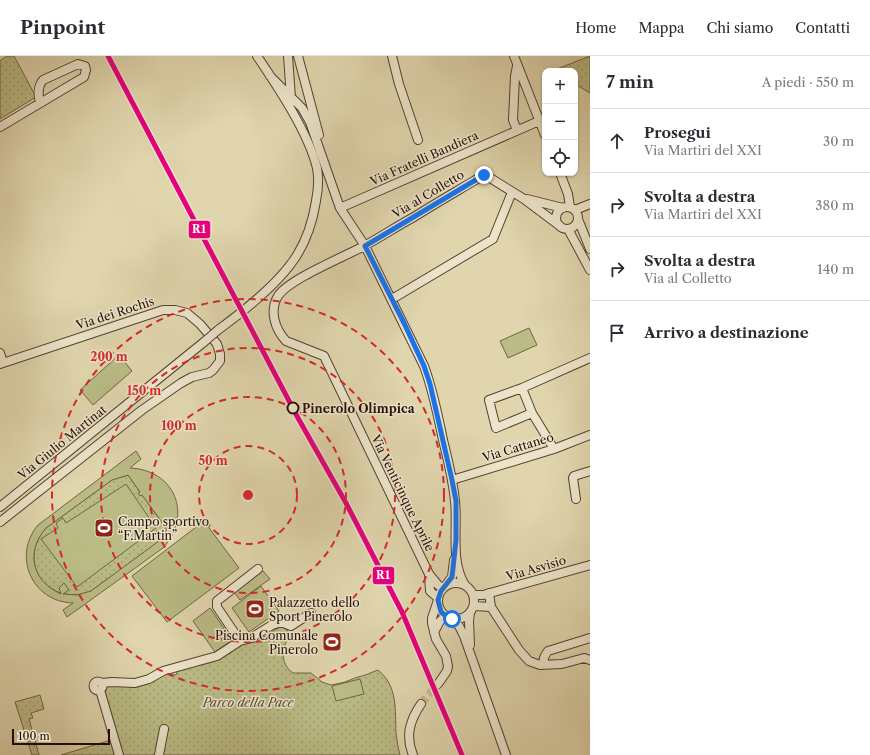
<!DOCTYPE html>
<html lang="it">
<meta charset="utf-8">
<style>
body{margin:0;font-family:"Libre Caslon Text",serif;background:#f2f2f3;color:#2b2b33}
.controls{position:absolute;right:12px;top:12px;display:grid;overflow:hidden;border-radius:8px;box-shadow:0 1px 3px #0004}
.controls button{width:36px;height:36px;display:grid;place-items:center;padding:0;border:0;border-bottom:1px solid #e1e1e2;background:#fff;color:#2b2b33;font:20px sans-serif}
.scale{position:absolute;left:12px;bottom:10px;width:98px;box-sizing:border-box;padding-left:4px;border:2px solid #280e05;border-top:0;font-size:11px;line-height:14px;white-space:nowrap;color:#280e05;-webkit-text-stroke:3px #ebe4ca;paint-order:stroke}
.stop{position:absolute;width:12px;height:12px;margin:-9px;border:3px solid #1a73e8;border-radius:50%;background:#fff}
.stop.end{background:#1a73e8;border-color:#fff;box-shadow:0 1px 4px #0008}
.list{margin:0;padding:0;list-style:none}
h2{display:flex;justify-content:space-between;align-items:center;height:52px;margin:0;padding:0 16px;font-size:17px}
h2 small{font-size:13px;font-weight:400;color:#7c7c81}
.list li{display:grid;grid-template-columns:26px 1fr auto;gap:12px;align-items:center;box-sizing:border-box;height:64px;padding:0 16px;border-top:1px solid #e1e1e2}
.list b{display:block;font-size:15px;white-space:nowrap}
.list p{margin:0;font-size:13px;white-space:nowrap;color:#7c7c81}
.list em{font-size:13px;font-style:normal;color:#7c7c81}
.icon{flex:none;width:22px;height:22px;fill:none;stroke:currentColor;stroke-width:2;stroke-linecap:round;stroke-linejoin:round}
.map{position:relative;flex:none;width:590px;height:699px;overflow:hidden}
header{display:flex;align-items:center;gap:24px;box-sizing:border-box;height:56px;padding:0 20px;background:#fff;border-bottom:1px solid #e1e1e2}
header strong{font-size:19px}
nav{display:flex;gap:22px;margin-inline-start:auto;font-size:14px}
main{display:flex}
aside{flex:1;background:#fff}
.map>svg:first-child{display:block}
.green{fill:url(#green-dots);stroke:#716445}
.pitch{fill:#babb85;stroke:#716445;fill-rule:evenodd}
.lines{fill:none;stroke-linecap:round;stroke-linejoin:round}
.minor-tunnel{stroke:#c4b794;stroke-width:8;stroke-dasharray:8 4;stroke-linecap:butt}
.minor-casing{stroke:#56402f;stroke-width:10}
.minor{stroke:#ebe4ca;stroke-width:8}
.minor-bridge-casing{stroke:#56402f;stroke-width:10;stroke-linecap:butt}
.minor-bridge{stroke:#ebe4ca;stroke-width:8}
.rail-1-casing{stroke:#ebe4ca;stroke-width:8}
.rail-1{stroke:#e5007d;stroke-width:5}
.route{stroke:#1a73e8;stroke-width:5}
.ring{fill:none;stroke:#d62828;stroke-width:2;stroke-dasharray:7 5}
.stop-dot{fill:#ebe4ca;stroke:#280e05;stroke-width:2}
.labels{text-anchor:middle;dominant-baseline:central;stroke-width:3;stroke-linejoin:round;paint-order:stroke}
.street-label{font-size:12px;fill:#280e05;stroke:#ebe4ca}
.stop-label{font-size:12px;font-weight:bold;fill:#280e05;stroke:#ebe4ca;text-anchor:start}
.poi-label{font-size:12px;fill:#280e05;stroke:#ebe4ca;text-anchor:start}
.park-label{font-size:12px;font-style:italic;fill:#5b4b32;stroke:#ebe4ca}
.centre{fill:#d62828;stroke:#ebe4ca;stroke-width:2}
.ring-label{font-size:12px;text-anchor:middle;font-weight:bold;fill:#d62828;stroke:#ebe4ca;stroke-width:3;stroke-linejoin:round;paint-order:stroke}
.line-badge{stroke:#ebe4ca;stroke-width:1.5}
.badge-label{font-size:11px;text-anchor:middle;font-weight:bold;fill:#fff}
</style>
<header>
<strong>Pinpoint</strong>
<nav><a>Home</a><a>Mappa</a><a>Chi siamo</a><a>Contatti</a></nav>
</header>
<main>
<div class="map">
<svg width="590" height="699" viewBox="0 0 590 699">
<defs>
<pattern id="green-dots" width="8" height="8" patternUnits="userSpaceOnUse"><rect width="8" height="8" fill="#babb85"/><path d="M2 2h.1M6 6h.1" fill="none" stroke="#a0a071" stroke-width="1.8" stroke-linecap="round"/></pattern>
</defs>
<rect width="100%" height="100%" fill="#e0d5ad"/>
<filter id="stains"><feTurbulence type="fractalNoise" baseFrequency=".005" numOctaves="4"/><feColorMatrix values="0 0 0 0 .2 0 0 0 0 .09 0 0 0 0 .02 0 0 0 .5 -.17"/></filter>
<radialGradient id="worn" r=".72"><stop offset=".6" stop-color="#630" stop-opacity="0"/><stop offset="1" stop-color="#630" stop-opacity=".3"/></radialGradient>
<path class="green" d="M7,0H14L36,41L0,63V5Z
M590,0V37L575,28V15H552Z
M128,419L167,474L160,485L91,535C49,552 15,507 46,472L112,424Z
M281,570L285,571L290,579C282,591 279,607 293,617H311L322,626L331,629L345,626L355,622L365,619L378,614C398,630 395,654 396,677C397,685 398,692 400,699H123L104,636L108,628L139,631L140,628L165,618L176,619L179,612L209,607L222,601L242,588L256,586Z
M40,639L44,653L31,657L33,662L29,663L39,699H32L15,646Z
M111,684L115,699H61Z"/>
<path class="pitch" d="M529,272L537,289L508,302L500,285Z
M119,299L132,315L93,349L80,334Z
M136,395L141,403L130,412C175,414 193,459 163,492L67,561L63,554L73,547C32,546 12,500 38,469ZM128,419L140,436L138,437L140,440L142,439L167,473L159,485L91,535L77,539L63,538L69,534L64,527L59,532L61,538C32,525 25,496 46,472L112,424Z
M126,428L156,472L77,531L41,483L58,472L56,467L63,462L66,467Z
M204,465L239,512L167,566L132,520Z
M263,515L270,523L240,544L234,536Z
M261,530L279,555L249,576L232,552Z
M210,552L232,584L215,596L193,565Z
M360,623L364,638L336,645L332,630Z"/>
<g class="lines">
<path class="minor-tunnel" d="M421,648L438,628"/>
<defs>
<path id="minor" d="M288,0L291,42
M298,0L319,79
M392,0L399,28L418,84
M514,0L545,79
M517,10L515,20L513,64L517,74
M270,20L302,52L310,66L340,152L365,190L424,310C433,334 438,360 443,384C448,404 453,424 455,445C458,471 450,506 465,529
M0,71L84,21L86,14L85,10L78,8L43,24C37,31 38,39 40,47
M560,117L568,138L570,151
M527,143L563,152
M556 162a11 11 0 1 1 22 0a11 11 0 1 1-22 0Z
M340,152L539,65
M575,154L590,148
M578,163L590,193
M568,173L590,214
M392,243L493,183L512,136
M218,274C244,255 280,227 297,199C307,183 313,164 316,145C318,135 319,123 317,112C308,76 278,31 257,0
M0,297L3,307
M0,308L163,254H175L187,257L200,268L217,288L220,298V305L213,314L209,317L192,321L181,327L142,354L0,466
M522,332L489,344L496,372L532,357
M554,393L532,357L522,332L590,302
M452,424L554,393L590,379
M576,443L573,422L574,420L590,415
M0,451L204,286
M429,518L430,535L438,542
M438 545a18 18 0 1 1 36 0a18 18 0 1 1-36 0Z
M446,529L452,521L454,504
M443,532L438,529L429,518L324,300L286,285C275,273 269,255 278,240C289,223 344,201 364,190C381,181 397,170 414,161C436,147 459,134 482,120H487L524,143L560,170
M489,537L491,551L519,594L529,605L540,609L562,608L584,602L590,604
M474,539H483L590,509
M438,544L432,562V567L436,583L446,600L448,610L447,615L438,628
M474,550L491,551
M451,563L459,570L464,580L506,699
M434,576L440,565L446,560
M240,585L217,551V545L258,513
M470,589L469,565L470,557
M544,609C543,603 544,600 548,595L590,582
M93.5 630a4.5 4.5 0 1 1 9 0a4.5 4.5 0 1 1-9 0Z
M102,627L112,626L135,627L149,623L163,615L217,600L240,585L251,582L272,569L281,566L291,570L311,557
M100,634L119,699
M159,699L164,673
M413,699C405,680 410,664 421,648"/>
</defs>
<use href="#minor" class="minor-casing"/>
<use href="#minor" class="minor"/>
<defs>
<path id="minor-bridge" d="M204,286L218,274"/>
</defs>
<use href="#minor-bridge" class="minor-bridge-casing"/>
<use href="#minor-bridge" class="minor-bridge"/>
<defs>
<path id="rail-1" d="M108,0L298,362L346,447L402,556L462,699"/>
</defs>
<use href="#rail-1" class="rail-1-casing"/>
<use href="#rail-1" class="rail-1"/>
</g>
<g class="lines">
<path class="route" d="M452,563L446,560L441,556L438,544L441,535L452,521L456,484V445L452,424L430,328L424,310L404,267L365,190L484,119"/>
</g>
<g class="ring">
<circle cx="248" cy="439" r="49"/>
<circle cx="248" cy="439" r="98"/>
<circle cx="248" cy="439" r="147"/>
<circle cx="248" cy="439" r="196"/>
</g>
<defs>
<symbol id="stadium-square" viewBox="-11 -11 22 22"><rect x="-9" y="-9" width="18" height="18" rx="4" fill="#8f2418" stroke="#ebe4ca"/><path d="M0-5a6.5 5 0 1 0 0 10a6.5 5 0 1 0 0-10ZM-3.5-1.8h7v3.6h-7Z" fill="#fff"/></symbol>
</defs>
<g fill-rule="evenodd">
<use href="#stadium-square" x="93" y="461" width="22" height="22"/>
<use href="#stadium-square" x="244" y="542" width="22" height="22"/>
<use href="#stadium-square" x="321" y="575" width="22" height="22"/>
</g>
<circle class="stop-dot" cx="293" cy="352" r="5.5"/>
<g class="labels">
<g class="street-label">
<text transform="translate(424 102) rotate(-24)">Via Fratelli Bandiera</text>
<text transform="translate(428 138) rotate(-31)">Via al Colletto</text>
<text transform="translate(115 257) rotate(-18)">Via dei Rochis</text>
<text transform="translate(62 386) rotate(-39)">Via Giulio Martinat</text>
<text transform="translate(518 391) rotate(-17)">Via Cattaneo</text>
<text transform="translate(403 437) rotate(64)">Via Venticinque Aprile</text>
<text transform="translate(536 512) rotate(-16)">Via Asvisio</text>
</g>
<g class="stop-label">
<text x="302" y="352">Pinerolo Olimpica</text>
</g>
<g class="poi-label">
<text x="118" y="465">Campo sportivo<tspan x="118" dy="14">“F.Martin”</tspan></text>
<text x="269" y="546">Palazzetto dello<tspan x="269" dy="14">Sport Pinerolo</tspan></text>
<text x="318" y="579" text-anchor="end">Piscina Comunale<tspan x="318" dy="14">Pinerolo</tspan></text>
</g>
<g class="park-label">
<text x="248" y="646">Parco della Pace</text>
</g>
</g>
<circle cx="248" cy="439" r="6" class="centre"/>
<g class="ring-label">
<text x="109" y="305">200 m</text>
<text x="144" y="339">150 m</text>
<text x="179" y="374">100 m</text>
<text x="213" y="409">50 m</text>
</g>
<g class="line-badge">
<rect x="188" y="164" width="23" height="19" rx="4" fill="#e5007d"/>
<rect x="372" y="510" width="23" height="19" rx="4" fill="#e5007d"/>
</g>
<g class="badge-label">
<text x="199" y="177">R1</text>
<text x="383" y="523">R1</text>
</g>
<rect width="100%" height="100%" filter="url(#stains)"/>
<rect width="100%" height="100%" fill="url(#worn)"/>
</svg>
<div class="controls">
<button>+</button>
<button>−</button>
<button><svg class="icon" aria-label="locate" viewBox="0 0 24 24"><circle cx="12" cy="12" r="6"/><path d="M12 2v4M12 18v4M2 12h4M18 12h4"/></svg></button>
</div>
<div class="scale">100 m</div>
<div class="stop" style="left:452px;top:563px"></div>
<div class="stop end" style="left:484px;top:119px"></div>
</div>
<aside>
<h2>7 min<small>A piedi · 550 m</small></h2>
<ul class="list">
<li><svg class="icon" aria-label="ahead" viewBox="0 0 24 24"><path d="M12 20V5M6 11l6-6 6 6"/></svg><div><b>Prosegui</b><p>Via Martiri del XXI</p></div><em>30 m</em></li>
<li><svg class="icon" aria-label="right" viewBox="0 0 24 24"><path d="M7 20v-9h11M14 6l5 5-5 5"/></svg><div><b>Svolta a destra</b><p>Via Martiri del XXI</p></div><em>380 m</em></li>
<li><svg class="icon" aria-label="right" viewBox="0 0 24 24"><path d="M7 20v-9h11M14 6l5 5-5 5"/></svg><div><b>Svolta a destra</b><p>Via al Colletto</p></div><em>140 m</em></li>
<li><svg class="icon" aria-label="arrive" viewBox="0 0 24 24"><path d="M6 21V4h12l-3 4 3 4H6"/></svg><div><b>Arrivo a destinazione</b></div></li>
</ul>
</aside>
</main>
